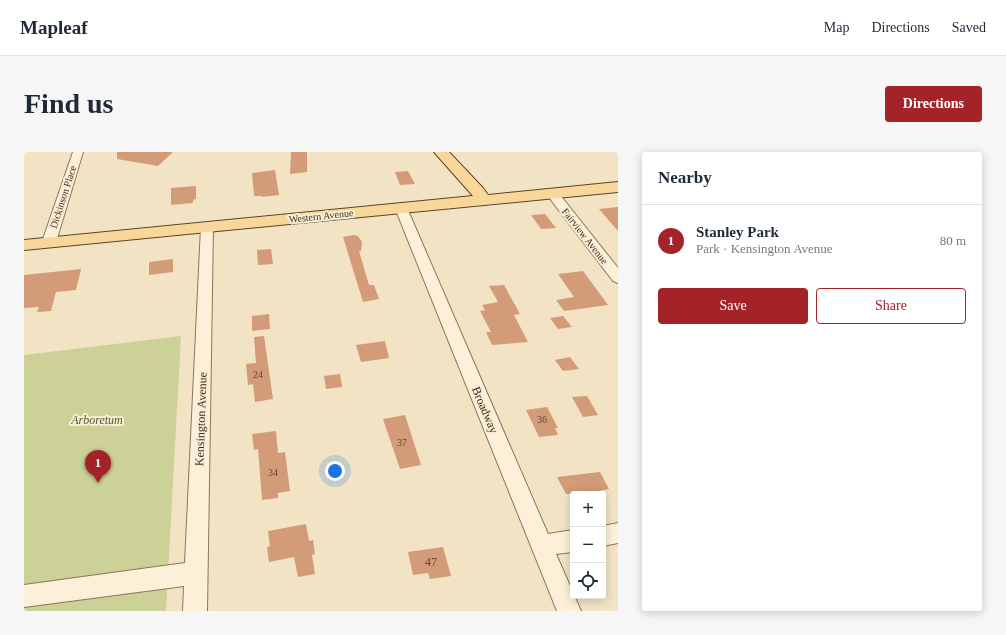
<!DOCTYPE html>
<meta charset="utf-8">
<style>
body{margin:0;font-family:"Times New Roman",serif;background:#f6f6f7;color:#1f2937}
.controls{position:absolute;right:12px;bottom:12px;display:grid;overflow:hidden;border-radius:4px;box-shadow:0 2px 10px #0003}
.controls button{width:36px;height:36px;display:grid;place-items:center;padding:0;border:0;border-bottom:1px solid #e0e1e3;background:#fff;color:#1f2937;font:20px sans-serif}
.you{position:absolute;left:311px;top:319px;width:14px;height:14px;margin:-10px;border:3px solid #fff;border-radius:50%;background:#1a73e8;box-shadow:0 0 0 6px #1a73e833}
.badge{display:grid;place-items:center;width:26px;height:26px;border-radius:50%;background:#a32328;color:#fff;font-size:13px;font-weight:700}
.pin{position:absolute;translate:-50% -33px;filter:drop-shadow(0 1px 2px #0008)}
.pin::after{content:'';position:absolute;top:21px;width:14px;height:12px;background:inherit;clip-path:polygon(0 0,100% 0,50% 100%)}
.list{margin:0;padding:0;list-style:none}
h2{display:flex;justify-content:space-between;align-items:center;height:52px;margin:0;padding:0 16px;font-size:17px}
h2 small{font-size:13px;font-weight:400;color:#747a83}
.list li{display:grid;grid-template-columns:26px 1fr auto;gap:12px;align-items:center;box-sizing:border-box;height:72px;padding:0 16px;border-top:1px solid #e0e1e3}
.list b{display:block;font-size:15px;white-space:nowrap}
.list p{margin:0;font-size:13px;white-space:nowrap;color:#747a83}
.list em{font-size:13px;font-style:normal;color:#747a83}
.actions{display:flex;gap:8px;padding:12px 16px}
.actions a{flex:1;padding:9px 0;border:1px solid #a32328;border-radius:4px;text-align:center;font-size:14px;color:#a32328}
.actions .main{background:#a32328;color:#fff}
.icon{flex:none;width:22px;height:22px;fill:none;stroke:currentColor;stroke-width:2;stroke-linecap:round;stroke-linejoin:round}
.map{position:relative;flex:none;width:594px;height:459px;overflow:hidden;border-radius:4px}
header{display:flex;align-items:center;gap:24px;box-sizing:border-box;height:56px;padding:0 20px;background:#fff;border-bottom:1px solid #e0e1e3}
header strong{font-size:19px}
nav{display:flex;gap:22px;margin-inline-start:auto;font-size:14px}
.intro{display:flex;align-items:center;justify-content:space-between;box-sizing:border-box;height:96px;padding:0 24px}
h1{margin:0;font-size:28px}
.button{padding:10px 18px;border-radius:4px;background:#a32328;color:#fff;font-size:14px;font-weight:700}
main{display:flex;gap:24px;padding:0 24px}
aside{flex:1;background:#fff;border-radius:4px;box-shadow:0 2px 10px #0003}
.map>svg:first-child{display:block}
.green{fill:#ccd197}
.building{fill:#d39b77}
.lines{fill:none;stroke-linecap:round;stroke-linejoin:round}
.minor-casing{stroke:#8f7459;stroke-width:2}
.major-casing{stroke:#5c422d;stroke-width:2}
.minor{fill:#fcf0d9;fill-rule:evenodd}
.major{fill:#f7d89a;fill-rule:evenodd}
.labels{text-anchor:middle;dominant-baseline:central;stroke-width:4;stroke-linejoin:round;paint-order:stroke}
.far-street-label{font-size:10px;fill:#3d2c1e;stroke:#f8edd5}
.number-label{font-size:10px;fill:#624834}
.street-label{font-size:12px;fill:#3d2c1e;stroke:#f8edd5}
.park-label{font-size:12px;font-style:italic;fill:#4f5c23;stroke:#f8edd5}
.near-number-label{font-size:12px;fill:#624834}
</style>
<header>
<strong>Mapleaf</strong>
<nav><a>Map</a><a>Directions</a><a>Saved</a></nav>
</header>
<div class="intro"><h1>Find us</h1><a class="button">Directions</a></div>
<main>
<div class="map">
<svg width="594" height="459" viewBox="0 0 594 459">
<rect width="100%" height="100%" fill="#f2e3c4"/>
<path class="green" d="M157,184L142,459H0V203Z"/>
<path class="building" d="M93,0H149L134,14L93,7Z
M267,0H283V20L266,22Z
M251,18L255,43L238,45V44H230L228,21Z
M384,19L391,32L376,33L371,20Z
M172,34V47L169,48V51L147,53V36Z
M594,55V79L575,57Z
M521,62L532,76L517,77L507,63Z
M329,83L334,84L338,90L337,99H335L345,133H350L355,147L339,150L319,85Z
M247,97L249,112L234,113L233,98Z
M149,107V120L125,123V110Z
M57,117L52,138L32,140L27,159L13,160L15,155L0,156V123Z
M559,119L584,153L540,159L532,148L550,145L534,122Z
M480,133L496,162L490,163L504,190L468,193L462,180H467L466,178L456,159L461,158L458,153L474,150L465,134Z
M245,162L246,177L228,179V164Z
M539,164L548,175L534,177L526,166Z
M240,184L249,247L231,250L229,232L224,233L222,212L232,211L230,185Z
M361,189L365,206L337,210L332,193Z
M546,205L555,217L539,219L531,208Z
M316,222L318,235L302,237L300,224Z
M563,244L574,263L559,265L548,245Z
M523,255L534,276H531L534,283L515,285L502,258Z
M381,263L397,313L376,317L359,267Z
M252,279L254,301L261,300L266,339L254,341V346L238,348L234,297L230,298L228,282Z
M576,320L585,337L557,342H542L533,325Z
M282,372L285,389L289,388L291,402L288,403L291,422L274,425L270,405L245,410L243,395L246,394L244,379Z
M419,395L427,424L406,427L404,421L389,423L384,400Z"/>
<g class="lines">
<defs>
<path id="minor" d="M49,0H59L32,90L30,93H20L18,90Z
M528,37L532,38L594,116V131L589,129L524,44L522,41L524,38Z
M377,52L383,56L524,382L549,378V400L532,402L557,459H533L371,56Z
M183,71L189,75L183,459H159L160,434L0,455V433L161,411L177,75Z
M594,371V391L579,394V374Z"/>
<path id="major" d="M410,0H425L459,36L464,43L594,30V40L0,98V88L449,44Z"/>
</defs>
<use href="#minor" class="minor-casing"/>
<use href="#major" class="major-casing"/>
<use href="#minor" class="minor"/>
<use href="#major" class="major"/>
</g>
<g class="labels">
<g class="far-street-label">
<text transform="translate(39 45) rotate(-72)">Dickinson Place</text>
<text transform="translate(297 64) rotate(-6)">Western Avenue</text>
<text transform="translate(561 84) rotate(52)">Fairview Avenue</text>
</g>
<g class="number-label">
<text x="234" y="222">24</text>
<text x="518" y="267">36</text>
<text x="378" y="290">37</text>
<text x="249" y="320">34</text>
</g>
<g class="street-label">
<text transform="translate(461 258) rotate(67)">Broadway</text>
<text transform="translate(177 267) rotate(-88)">Kensington Avenue</text>
</g>
<g class="park-label">
<text x="73" y="268">Arboretum</text>
</g>
<g class="near-number-label">
<text x="407" y="410">47</text>
</g>
</g>
</svg>
<div class="controls">
<button>+</button>
<button>−</button>
<button><svg class="icon" aria-label="locate" viewBox="0 0 24 24"><circle cx="12" cy="12" r="6"/><path d="M12 2v4M12 18v4M2 12h4M18 12h4"/></svg></button>
</div>
<div class="you"></div>
<div class="pin badge" style="left:74px;top:331px">1</div>
</div>
<aside>
<h2>Nearby<small></small></h2>
<ul class="list">
<li><span class="badge">1</span><div><b>Stanley Park</b><p>Park · Kensington Avenue</p></div><em>80 m</em></li>
</ul>
<div class="actions"><a class="main">Save</a><a>Share</a></div>
</aside>
</main>
